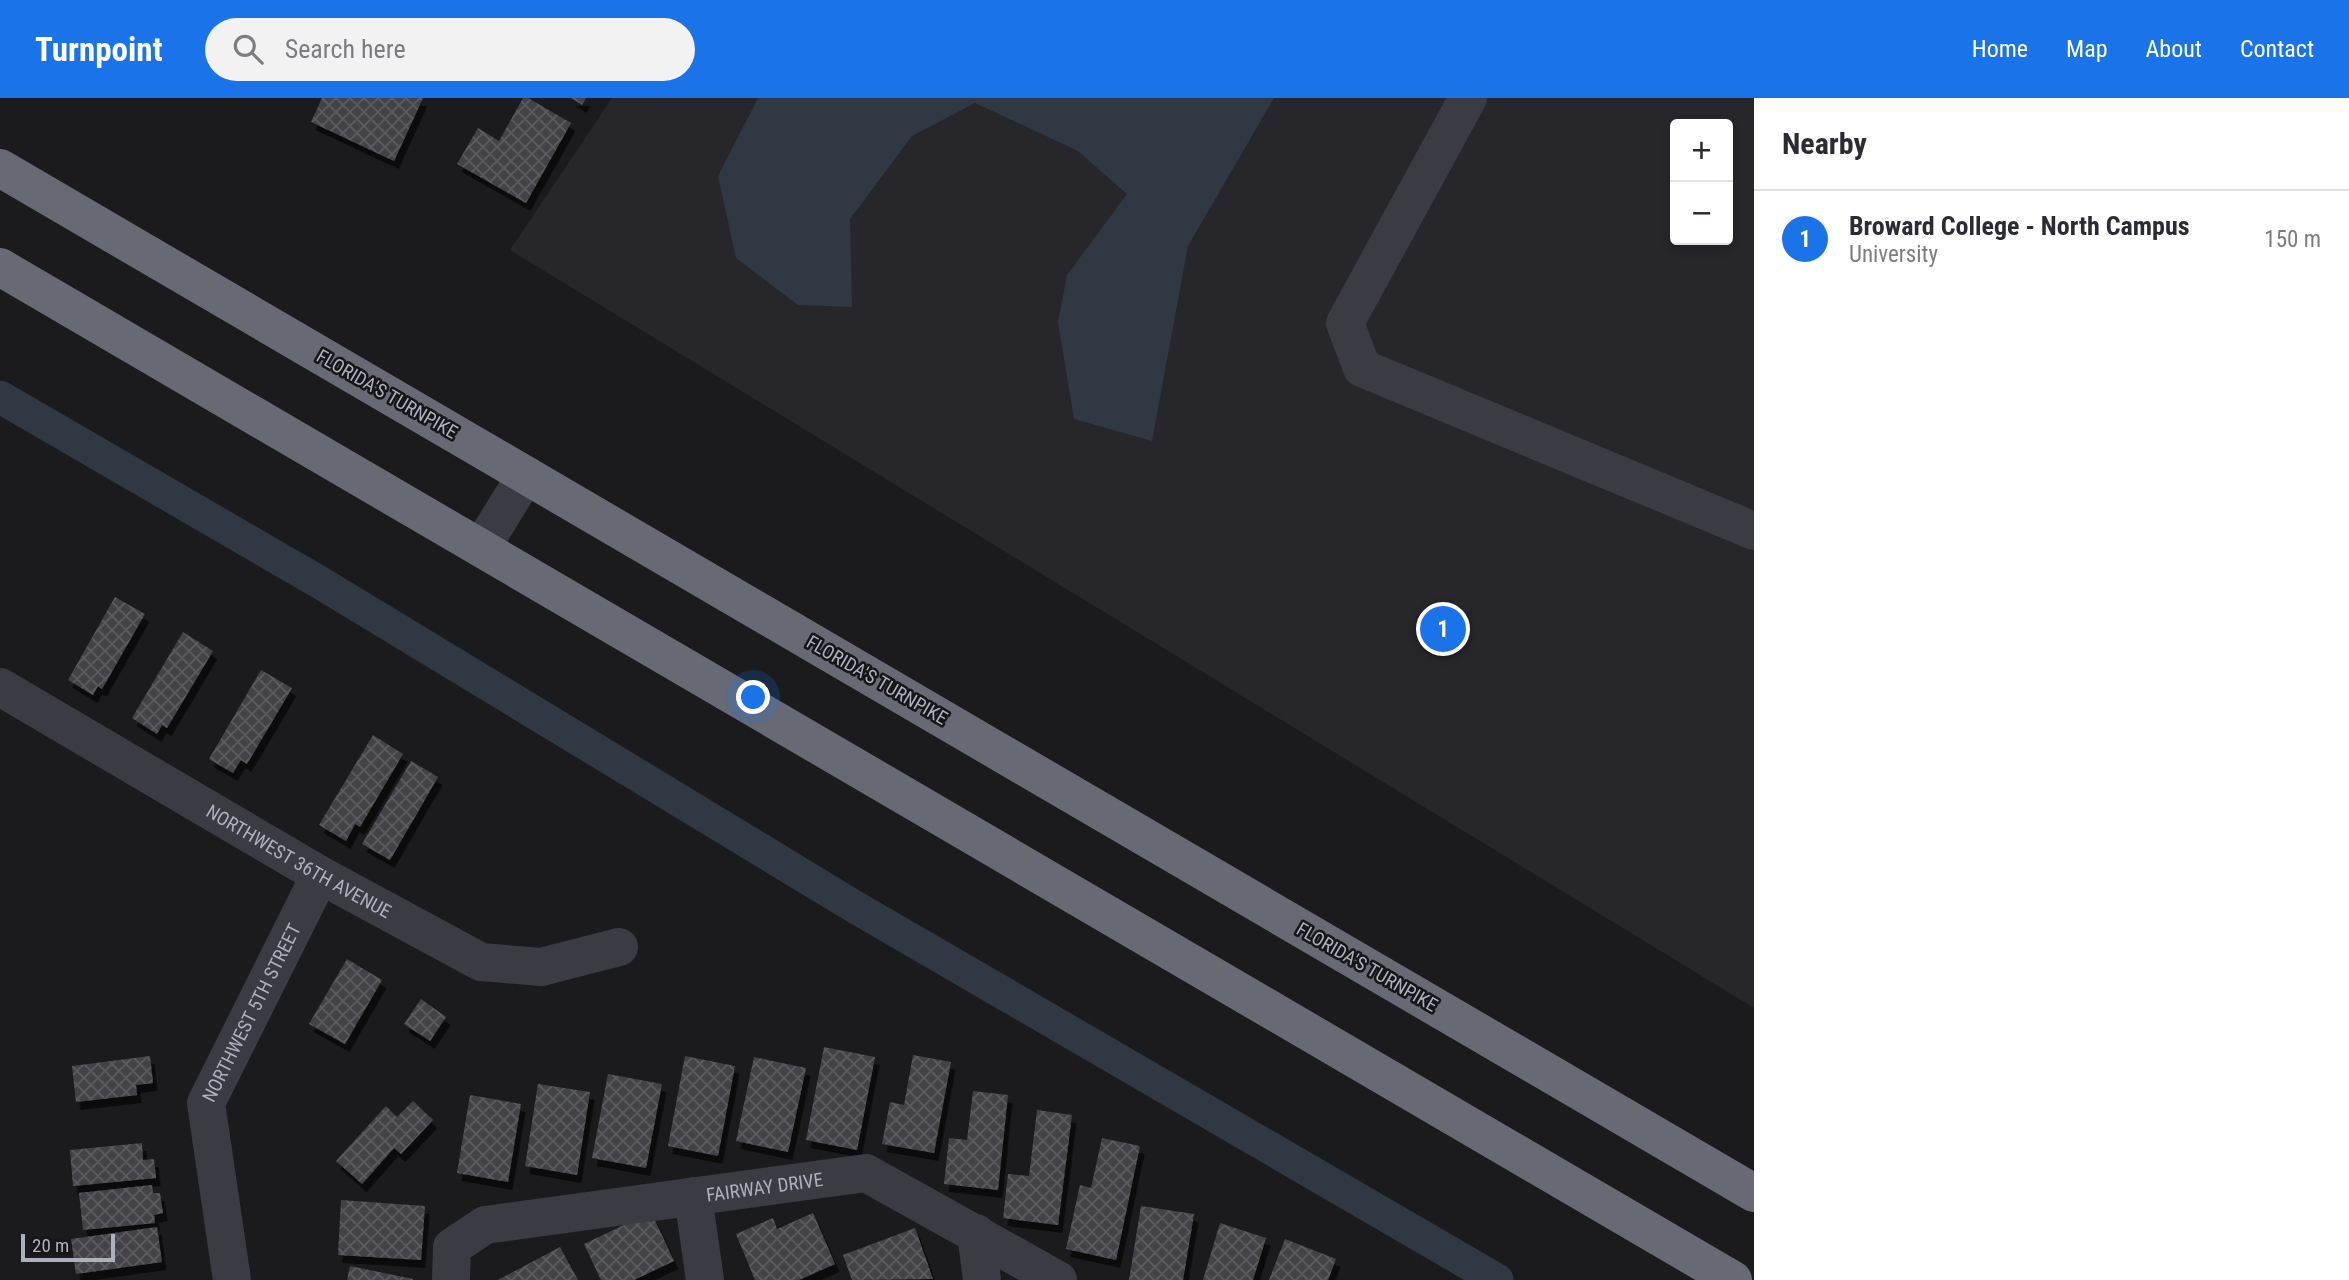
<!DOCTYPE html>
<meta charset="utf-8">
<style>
body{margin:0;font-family:"Roboto Condensed",sans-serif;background:#f2f2f3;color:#2b2b33}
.controls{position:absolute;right:21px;top:21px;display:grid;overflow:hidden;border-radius:7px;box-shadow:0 4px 10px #0003}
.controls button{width:63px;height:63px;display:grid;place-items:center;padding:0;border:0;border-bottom:2px solid #e1e1e2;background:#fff;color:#2b2b33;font:35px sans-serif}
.scale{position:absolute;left:21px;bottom:18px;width:94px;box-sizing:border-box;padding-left:7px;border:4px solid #adb0bd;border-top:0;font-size:19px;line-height:24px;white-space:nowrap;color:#adb0bd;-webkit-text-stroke:5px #161618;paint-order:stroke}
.you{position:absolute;left:754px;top:600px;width:24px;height:24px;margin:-18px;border:5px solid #fff;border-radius:50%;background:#1a73e8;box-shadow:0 0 0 10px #1a73e833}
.badge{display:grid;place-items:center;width:46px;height:46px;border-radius:50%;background:#1a73e8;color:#fff;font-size:23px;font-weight:700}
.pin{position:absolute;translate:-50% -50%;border:4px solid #fff;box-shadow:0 2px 7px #0006}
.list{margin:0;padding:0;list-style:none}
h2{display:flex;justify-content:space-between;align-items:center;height:91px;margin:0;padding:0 28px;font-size:30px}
h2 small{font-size:23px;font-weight:400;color:#7c7c81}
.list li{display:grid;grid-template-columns:46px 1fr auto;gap:21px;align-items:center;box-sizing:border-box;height:98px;padding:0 28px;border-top:2px solid #e1e1e2}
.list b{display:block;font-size:26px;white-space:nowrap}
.list p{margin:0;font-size:23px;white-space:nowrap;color:#7c7c81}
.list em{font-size:23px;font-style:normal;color:#7c7c81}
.icon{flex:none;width:38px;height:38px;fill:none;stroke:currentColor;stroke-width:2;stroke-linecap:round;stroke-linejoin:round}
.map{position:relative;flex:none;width:1754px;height:1182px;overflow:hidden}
header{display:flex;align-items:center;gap:42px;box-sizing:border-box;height:98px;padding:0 35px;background:#1a73e8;color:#fff}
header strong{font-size:33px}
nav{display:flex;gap:38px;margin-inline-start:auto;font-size:24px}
.search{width:490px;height:63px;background:#f2f2f3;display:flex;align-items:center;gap:18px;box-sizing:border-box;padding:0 24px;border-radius:38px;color:#7c7c81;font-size:26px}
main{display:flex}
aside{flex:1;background:#fff}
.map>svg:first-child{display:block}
.built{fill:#27262a;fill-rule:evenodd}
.water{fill:#2f3843}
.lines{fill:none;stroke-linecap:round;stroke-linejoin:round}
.canal{stroke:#2f3843;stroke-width:33}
.building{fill:url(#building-cross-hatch);filter:url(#shadow)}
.minor{stroke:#3b3c43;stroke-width:38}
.highway{stroke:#676974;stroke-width:38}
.labels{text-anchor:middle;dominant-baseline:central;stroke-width:5;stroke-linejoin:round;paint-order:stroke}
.street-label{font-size:19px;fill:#adb0bd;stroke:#161618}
</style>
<header>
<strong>Turnpoint</strong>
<div class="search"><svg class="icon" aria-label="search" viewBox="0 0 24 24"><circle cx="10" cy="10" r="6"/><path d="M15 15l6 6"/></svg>Search here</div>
<nav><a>Home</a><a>Map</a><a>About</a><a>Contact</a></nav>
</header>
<main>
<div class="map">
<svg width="1754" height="1182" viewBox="0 0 1754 1182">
<defs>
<pattern id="building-cross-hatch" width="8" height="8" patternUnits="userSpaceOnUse" patternTransform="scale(1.75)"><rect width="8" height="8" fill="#424347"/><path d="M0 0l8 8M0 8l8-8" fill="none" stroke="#5b5c60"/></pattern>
<filter id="shadow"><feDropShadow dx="4.5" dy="8" stdDeviation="0" flood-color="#0009"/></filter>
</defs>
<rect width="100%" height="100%" fill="#1b1b1d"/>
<path class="built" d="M612,0H1754V910L510,152ZM1675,26H1728V142H1675Z"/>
<path class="water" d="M758,0H1274L1188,148L1152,343L1074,321L1058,224L1067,177L1127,96L1078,53L975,5L912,38L850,121L852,209L798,207L736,160L718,78Z"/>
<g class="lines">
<path class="canal" d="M0,299L319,484L855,809L1497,1182"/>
</g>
<path class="building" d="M322,0H423L394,63L311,24Z
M523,0H528L571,25L526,105L457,66L478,30L499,43Z
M571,0H586L582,7Z
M115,499L145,516L102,591L98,588L93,597L68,582Z
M183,534L213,553L167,630L162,627L157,636L132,620Z
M261,572L292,590L247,666L241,662L233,675L209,661Z
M373,637L403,656L360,729L355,726L346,743L319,727Z
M411,663L438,679L390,762L362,746Z
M347,861L382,882L345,946L309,926Z
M421,901L446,919L430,943L404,926Z
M824,949L875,959L857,1052L806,1042Z
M913,957L951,964L934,1055L882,1046L890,1004L904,1007Z
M150,958L153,985L136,987L137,997L76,1004L72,968Z
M685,958L735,968L718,1058L668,1048Z
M754,959L806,970L788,1054L736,1043Z
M608,976L662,986L646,1070L592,1060Z
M538,986L590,994L577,1077L525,1068Z
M973,993L1008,997L998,1092L944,1086L949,1040L967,1042Z
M470,997L521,1006L508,1084L457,1075Z
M413,1003L433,1022L401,1056L394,1050L362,1086L336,1063L386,1008L397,1019Z
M1037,1012L1072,1017L1058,1127L1003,1120L1008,1076L1029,1078Z
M1102,1040L1140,1048L1116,1162L1066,1151L1080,1087L1091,1090Z
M142,1045L143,1062L154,1061L156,1080L73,1088L70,1052Z
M152,1087L153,1095H160L163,1115L154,1117L155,1125L83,1132L79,1095Z
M341,1102L425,1108L421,1162L338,1157Z
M1141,1108L1194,1116L1183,1182H1129Z
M651,1114L674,1163L634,1182H601L584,1146Z
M813,1115L835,1166L799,1182H755L736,1136L773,1120L777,1131Z
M1220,1125L1266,1140L1253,1182H1203Z
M157,1129L162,1164L76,1176L71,1141Z
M915,1130L933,1181L852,1182L843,1157Z
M1285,1141L1336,1161L1328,1182H1269Z
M560,1149L578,1182H498Z
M350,1168L413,1181V1182H347Z"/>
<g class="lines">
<g class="minor">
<path d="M1468,0L1345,225L1362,270L1754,433"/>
<path d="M481,450L526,377"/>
<path id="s1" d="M0,589L320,777L481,864L541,869L619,849"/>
<path d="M693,1098L705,1182"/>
<path d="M976,1135L982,1182"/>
<path id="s2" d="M232,1182L206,1005L320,777"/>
<path id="s3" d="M451,1182L452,1149L485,1127L866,1075L1058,1182"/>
</g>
<path class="highway" d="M0,70L1754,1095
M0,169L1733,1182"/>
</g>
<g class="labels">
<g class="street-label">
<text transform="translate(387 296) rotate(30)">FLORIDA'S TURNPIKE</text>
<text transform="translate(877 582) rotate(30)">FLORIDA'S TURNPIKE</text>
<text stroke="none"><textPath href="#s1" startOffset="346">NORTHWEST 36TH AVENUE</textPath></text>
<text transform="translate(1367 869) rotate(30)">FLORIDA'S TURNPIKE</text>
<text stroke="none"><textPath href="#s2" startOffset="280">NORTHWEST 5TH STREET</textPath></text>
<text stroke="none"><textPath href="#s3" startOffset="355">FAIRWAY DRIVE</textPath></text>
</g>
</g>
</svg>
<div class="controls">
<button>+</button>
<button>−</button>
</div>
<div class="scale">20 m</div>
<div class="you"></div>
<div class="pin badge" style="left:1443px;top:531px">1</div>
</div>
<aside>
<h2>Nearby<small></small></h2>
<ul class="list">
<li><span class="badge">1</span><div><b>Broward College - North Campus</b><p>University</p></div><em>150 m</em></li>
</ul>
</aside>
</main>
